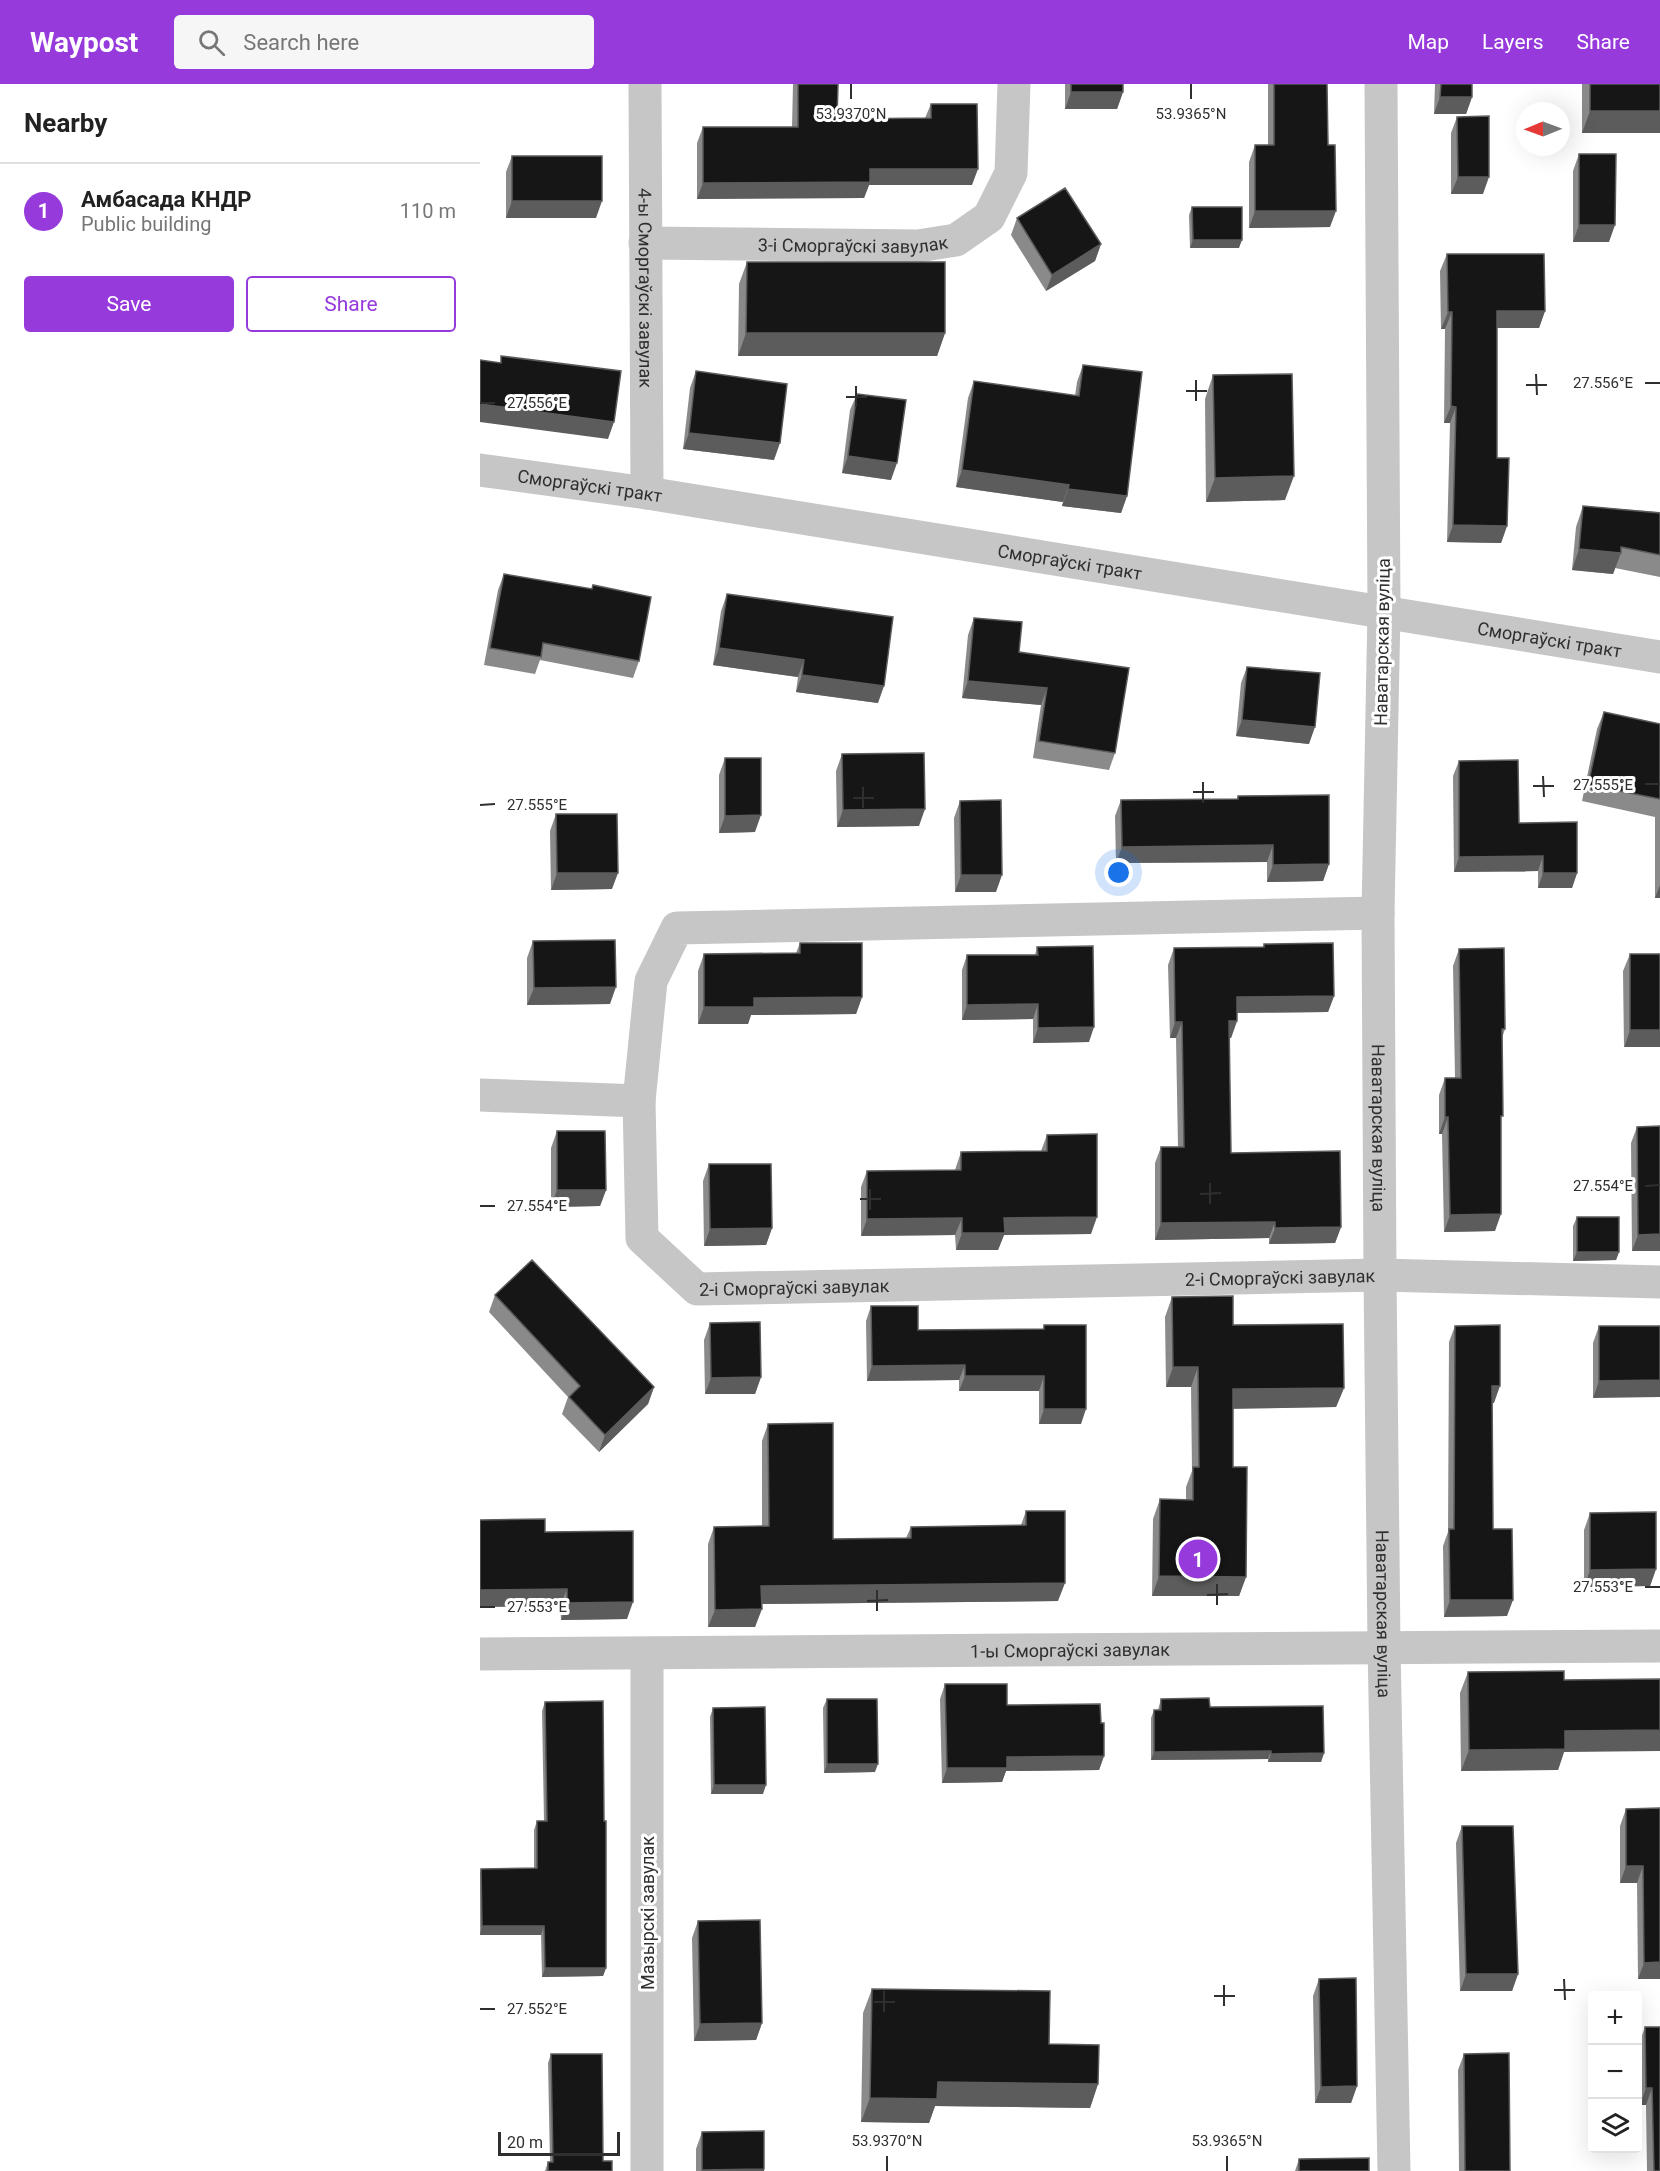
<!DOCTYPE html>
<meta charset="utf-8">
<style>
body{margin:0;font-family:Roboto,sans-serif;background:#f6f6f6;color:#222}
.controls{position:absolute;right:18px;bottom:18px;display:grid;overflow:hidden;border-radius:6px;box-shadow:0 6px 24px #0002}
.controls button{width:54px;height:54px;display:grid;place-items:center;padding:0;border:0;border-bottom:2px solid #e0e0e0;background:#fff;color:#222;font:30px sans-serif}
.compass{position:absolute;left:1036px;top:18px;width:54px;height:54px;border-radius:50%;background:#fff;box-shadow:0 6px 24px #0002;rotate:269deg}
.scale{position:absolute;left:18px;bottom:15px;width:122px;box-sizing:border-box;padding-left:6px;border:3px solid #2f2f2f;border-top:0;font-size:16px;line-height:21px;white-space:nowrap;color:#2f2f2f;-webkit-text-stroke:4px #fff;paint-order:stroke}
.you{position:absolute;left:639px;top:789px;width:21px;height:21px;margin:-15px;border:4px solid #fff;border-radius:50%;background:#1a73e8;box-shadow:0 0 0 9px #1a73e833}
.badge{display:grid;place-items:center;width:39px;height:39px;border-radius:50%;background:#973adc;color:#fff;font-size:20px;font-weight:700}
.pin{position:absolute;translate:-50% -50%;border:3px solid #fff;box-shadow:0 2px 6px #0006}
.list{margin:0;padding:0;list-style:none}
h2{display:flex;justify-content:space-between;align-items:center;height:78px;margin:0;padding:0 24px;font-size:26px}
h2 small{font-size:20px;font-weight:400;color:#767676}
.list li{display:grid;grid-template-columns:39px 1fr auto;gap:18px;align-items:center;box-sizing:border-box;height:96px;padding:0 24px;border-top:2px solid #e0e0e0}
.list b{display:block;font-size:22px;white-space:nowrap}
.list p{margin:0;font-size:20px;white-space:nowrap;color:#767676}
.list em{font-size:20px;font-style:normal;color:#767676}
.actions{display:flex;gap:12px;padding:18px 24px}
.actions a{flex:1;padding:14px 0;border:2px solid #973adc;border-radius:6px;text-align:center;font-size:21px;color:#973adc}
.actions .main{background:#973adc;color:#fff}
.icon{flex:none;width:33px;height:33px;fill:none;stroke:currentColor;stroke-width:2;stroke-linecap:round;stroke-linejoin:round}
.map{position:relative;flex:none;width:1180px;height:2087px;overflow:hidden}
header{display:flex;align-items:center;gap:36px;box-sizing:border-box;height:84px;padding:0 30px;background:#973adc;color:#fff}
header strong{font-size:28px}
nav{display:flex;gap:33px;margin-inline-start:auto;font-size:21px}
.search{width:420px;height:54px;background:#f6f6f6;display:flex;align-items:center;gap:15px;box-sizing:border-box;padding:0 21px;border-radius:6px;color:#767676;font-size:22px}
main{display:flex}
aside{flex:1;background:#fff}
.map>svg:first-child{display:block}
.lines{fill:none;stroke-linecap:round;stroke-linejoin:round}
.minor{stroke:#c6c6c6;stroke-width:33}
.wall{fill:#8a8a8a}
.shaded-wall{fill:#5c5c5c}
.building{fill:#161616;stroke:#5c5c5c;stroke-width:1.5}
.ticks{fill:none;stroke:#2f2f2f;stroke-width:2}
.labels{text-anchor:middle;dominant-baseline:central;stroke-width:6;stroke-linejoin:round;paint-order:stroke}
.street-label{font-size:18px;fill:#2f2f2f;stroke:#fff}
.ticks-label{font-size:15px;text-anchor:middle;fill:#2f2f2f;stroke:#fff;stroke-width:6;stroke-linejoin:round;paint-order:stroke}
</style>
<header>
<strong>Waypost</strong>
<div class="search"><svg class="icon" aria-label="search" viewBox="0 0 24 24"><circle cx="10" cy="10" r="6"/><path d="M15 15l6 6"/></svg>Search here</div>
<nav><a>Map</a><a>Layers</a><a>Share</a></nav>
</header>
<main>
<aside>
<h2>Nearby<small></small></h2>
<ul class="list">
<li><span class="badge">1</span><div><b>Амбасада КНДР</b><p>Public building</p></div><em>110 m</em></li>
</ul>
<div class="actions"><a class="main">Save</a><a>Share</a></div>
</aside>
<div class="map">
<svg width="1180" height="2087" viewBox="0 0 1180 2087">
<rect width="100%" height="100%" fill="#fff"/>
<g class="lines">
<g class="minor">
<path id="s1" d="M165,0L167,409"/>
<path id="s2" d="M901,0L904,527L898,829L900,1191L904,1561L914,2087"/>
<path id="s3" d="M165,159L438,162L476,156L509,133L531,89L534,0"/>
<path id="s4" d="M0,386L167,409L1180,573"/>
<path id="s5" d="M898,829L197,844L171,897L159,1017L162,1154L217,1205L900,1191L1180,1198"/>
<path d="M0,1011L159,1017"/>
<path id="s6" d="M0,1570C393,1570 787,1561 1180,1562"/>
<path d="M167,2087V1570"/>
</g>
</g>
<path class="wall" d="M313,0H358L357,35L445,34L451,20L492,101H389L384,114L217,115V59L223,43H312Z
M585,0H643V8L637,25H585Z
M788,0H847L850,143L769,144V78L775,61H788Z
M955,0H992V13L986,30H954Z
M1102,0H1180V49H1102Z
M977,33L1003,110H971V49Z
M1099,70L1129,158H1093V87Z
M32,72L116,134H26V88Z
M712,123L759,164H710L709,131Z
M537,134L621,160L615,177L566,207L531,151Z
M967,170L1065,227L1059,244H1017V374L1027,442L1021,459L967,458L970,339H964L965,245H961L960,187Z
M267,178L465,249L457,272H258L259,200Z
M603,281L647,412L641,429L582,422L583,418L476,403L488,314L494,297L595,312L597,298Z
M216,287L294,376L203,365L210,304Z
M733,291L805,416L726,418L725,315Z
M377,310L411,396L362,389L370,326Z
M1103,422L1180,428V493L1135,484L1133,490L1092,486L1096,443Z
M24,490L112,505L113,501L159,577L153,594L60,576L55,590L4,581L18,506Z
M247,510L398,619L316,608L318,593L233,581L241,527Z
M494,534L539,568L635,669L629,686L553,674L561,621L482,614L488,551Z
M767,583L829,660L756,652L761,599Z
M1124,628L1180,640V814H1175V733L1102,717L1117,645Z
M362,670L439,742L357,743L356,687Z
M245,674L275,748L239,749V691Z
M979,677L1039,739L1097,789L1092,804H1058V787L974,788L973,692Z
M758,712L849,780L843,797L787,798V778L636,779L635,732L641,716L757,715Z
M480,717L516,808H475L474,734Z
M76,730L132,805L71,806L70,747Z
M53,857L130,920L47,921V874Z
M320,859L382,913L376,930L271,931L268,940H218V887L224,870L316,869Z
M784,860L854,912L848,928L757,929V937L751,954H749L751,1069L861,1143L855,1159L789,1160V1154L675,1156V1079L681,1063H698L696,954H690L688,881L694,864H783Z
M557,863L609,958L553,959V935L482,936V886L487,871H555Z
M979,865L1025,945L1022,954L1021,1038L1015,1147L964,1148L962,1050H959V1011L965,994H975L973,882Z
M1150,870H1180L1144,963L1143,887Z
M1180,1042V1167H1152L1151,1059L1157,1043Z
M77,1047L126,1106L120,1122L71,1123V1064Z
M567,1051L611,1150L524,1151L518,1166H476L475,1151L381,1152V1103L387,1087L475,1086L481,1068L561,1067Z
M229,1080L292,1144L286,1161L224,1162L223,1097Z
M1097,1133L1139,1168L1136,1176L1093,1177V1142Z
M15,1211L174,1303L168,1320L119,1368L82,1330L88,1313L9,1228Z
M692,1213L753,1241L864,1304L856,1323L753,1324V1383L766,1493L759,1512H672L673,1435L680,1415L706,1416V1403L712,1387L711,1303H686L685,1233Z
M391,1222L438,1246L563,1245L564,1241L601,1340H559V1307H479V1296L387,1297L386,1237Z
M230,1239L281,1293L275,1310H225L224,1256Z
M975,1242L1014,1319H1012L1013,1445L1027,1532L964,1533L963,1462L968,1448L969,1258Z
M1119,1242H1180L1113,1314V1259Z
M288,1340L353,1455L426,1454L431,1443L541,1441L546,1427L578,1517L282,1520L275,1543H228V1460L234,1443L282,1442V1357Z
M1110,1429L1176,1485L1170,1502L1104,1503V1446Z
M65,1448L147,1535L81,1536L80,1522Z
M988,1588L1084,1668L1078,1686L981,1687L980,1609Z
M465,1600L527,1621L621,1639L624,1672L619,1686L526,1687L522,1698L462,1699L460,1615Z
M347,1615L395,1688L344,1689L343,1624Z
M681,1615L730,1623L844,1669L841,1678H788V1675L671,1676V1634L674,1626H678Z
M65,1618L124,1737L126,1884L123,1892L62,1893L61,1851H0V1788L1,1785L54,1784V1746L57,1737H64L62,1627Z
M233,1624L283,1710H231L230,1633Z
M1180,1724V1895H1158L1157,1799H1140V1742L1146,1725Z
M982,1742L1038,1890L1032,1907H980L976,1759Z
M218,1837L282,1939L276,1956L214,1957L212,1854Z
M839,1895L877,2002L871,2019H835L833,1912Z
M392,1905L569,1960L618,2000L610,2024L455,2022L449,2039L381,2038L383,1929Z
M1165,1943H1180V2087H1167L1166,2021H1160L1159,1960Z
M71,1970L123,2077L132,2087H65L68,2078H70L68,1979Z
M984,1970L1030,2087H979L978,1986Z
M222,2048L284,2085V2087H216V2065Z
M819,2075L889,2087H815Z"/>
<path class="shaded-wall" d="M591,8H643L637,25H585Z
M960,13H992L986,30H954Z
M1110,27H1180V49H1102Z
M390,85H498L492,101H389L384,114L217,115L223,99Z
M978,93H1009L1003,110H971Z
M32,117H122L116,134H26Z
M775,127H856L850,143L769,144Z
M1099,141H1135L1129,158H1093Z
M713,156H762L759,164H710Z
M621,160L615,177L566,207L572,191Z
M1017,227H1065L1059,244H1010Z
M968,228H972L965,245H961Z
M266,249H465L457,272H258Z
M0,320L134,338L128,355L0,338Z
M971,322L976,323L970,339H964Z
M209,349L300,359L294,376L203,365Z
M368,372L417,379L411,396L362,389Z
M482,386L589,401L583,418L476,403Z
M814,392L805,416L726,418L735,394Z
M588,405L647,412L641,429L582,422Z
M973,441L1027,442L1021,459L967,458Z
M1099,465L1141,469L1133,490L1092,486Z
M239,564L324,576L318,593L233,581Z
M322,591L404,602L398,619L316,608Z
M488,597L567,604L561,621L482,614Z
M762,636L835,643L829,660L756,652Z
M445,725L439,742L357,743L363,726Z
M281,731L275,748L239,749L245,732Z
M793,761L787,778L636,779L642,763Z
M1063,772L1058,787L974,788L979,773Z
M849,780L843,797L787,798L793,781Z
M77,789H138L132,805L71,806Z
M1063,789H1097L1092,804H1058Z
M481,791H522L516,808H475Z
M1180,801V814H1175Z
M136,903L130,920L47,921L54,904Z
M854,912L848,928L751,929L757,913Z
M382,913L376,930L271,931L268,940H218L224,923L274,914Z
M558,920L553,935L482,936L487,921Z
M749,937H757L751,954H743Z
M695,938H702L696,954H690Z
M614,943L609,958L553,959L558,944Z
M1150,946H1180V963H1144Z
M965,1033H968L962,1050H959Z
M77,1106H126L120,1122L71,1123Z
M1021,1130L1015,1147L964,1148L970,1131Z
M617,1133L611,1150L524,1151L518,1166H476L482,1149L524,1134Z
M482,1134L475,1151L381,1152L387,1135Z
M795,1138L789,1154L675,1156L681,1139Z
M861,1143L855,1159L789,1160L795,1144Z
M292,1144L286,1161L224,1162L230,1145Z
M1180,1150V1167H1152L1158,1151Z
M1097,1168H1139L1136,1176L1093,1177Z
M485,1281L479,1296L387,1297L392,1282Z
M693,1283H718L711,1303H686Z
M485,1292H564L559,1307H479Z
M281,1293L275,1310H225L231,1294Z
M1180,1296V1313L1113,1314L1119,1297Z
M1012,1302H1020L1014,1319H1006Z
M174,1303L168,1320L119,1368L125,1351Z
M864,1304L856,1323L746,1325L753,1305Z
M564,1325H606L601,1340H559Z
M1176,1485L1170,1502L1104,1503L1110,1486Z
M679,1492L766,1493L759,1512H672Z
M585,1499L578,1517L275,1520L281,1502Z
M87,1505L80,1522L0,1523V1506Z
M970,1516H1033L1027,1532L964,1533Z
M153,1518L147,1535L81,1536L87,1519Z
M282,1525L275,1543H228L235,1526Z
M1180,1646V1667L1084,1668L1078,1686L981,1687L989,1666L1085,1647Z
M791,1667L788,1675L671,1676L674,1668Z
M844,1669L841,1678H788L791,1670Z
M624,1672L619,1686L526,1687L522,1698L462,1699L467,1684L527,1673Z
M347,1680H398L395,1688L344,1689Z
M234,1701H286L283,1710H231Z
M1146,1782H1163L1157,1799H1140Z
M2,1842H64L61,1851H0Z
M1180,1878V1895H1158L1164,1879Z
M65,1884H126L123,1892L62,1893Z
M986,1890H1038L1032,1907H980Z
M282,1939L276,1956L214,1957L220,1940Z
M458,1998L618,2000L610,2024L455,2022L449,2039L381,2038L390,2014Z
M877,2002L871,2019H835L841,2003Z
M1166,2004H1172L1166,2021H1160Z
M284,2085V2087H222V2086Z"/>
<path class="building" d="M318,0H358L357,35L451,34V20H497L498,85H390V98L223,99V43H318Z
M591,0H643V8H591Z
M794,0H847L848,61H855L856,127H775V61H794Z
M961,0H992V13H960Z
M1110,0H1180V27H1110Z
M1009,32V93H978L977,33Z
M1099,70H1136L1135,141H1099Z
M32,72H122V117H32Z
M585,104L621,160L572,191L537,134Z
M712,123H762V156H713Z
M967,170H1064L1065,227H1017V374H1029L1027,442L973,441L976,323L971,322L972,228H968Z
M267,178H465V249H266Z
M21,272L141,287L134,338L0,320V276L21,279Z
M603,281L662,288L647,412L588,405L589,401L482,386L494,297L599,312Z
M216,287L307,300L300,359L209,349Z
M812,290L814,392L735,394L733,291Z
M377,310L426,316L417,379L368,372Z
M1103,422L1180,429V471L1141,463V469L1099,465Z
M24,490L112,505L113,501L171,513L159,577L63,559L61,573L10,564Z
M247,510L413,533L404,602L322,591L324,576L239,564Z
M494,534L542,538L539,568L649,584L635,669L559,657L567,604L488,597Z
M767,583L840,589L835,643L762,636Z
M1124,628L1180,640V715L1108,701Z
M444,669L445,725L363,726L362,670Z
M245,674H281V731L245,732Z
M1038,676L1039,739L1097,738V789H1063V772L979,773V677Z
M849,711V780L793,781V761L642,763L641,716L758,715V712Z
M521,716L522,791H481L480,717Z
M76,730H137L138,789H77Z
M135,856L136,903L54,904L53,857Z
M320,859H382V913L274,914V923H224V870L320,869Z
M853,859L854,912L757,913V937H749L751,1069L860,1067L861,1143L795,1144V1138L681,1139V1063H704L702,938H695L694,864L784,863V860Z
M613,862L614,943L558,944V920L487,921V871H558L557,863Z
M1024,864L1025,945H1022L1023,1032H1021V1130L970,1131L968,1033H965V994H981L979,865Z
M1150,870H1180V946H1150Z
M1180,1042V1150L1158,1151L1157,1043Z
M77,1047H125L126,1106H77Z
M617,1050V1133L524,1134L525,1149H482V1134L387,1135V1087L481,1086V1068L567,1067V1051Z
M229,1080H291L292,1144L230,1145Z
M1097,1133H1139V1168H1097Z
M52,1176L174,1303L125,1351L89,1313L100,1302L15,1211Z
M753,1212V1241L863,1240L864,1304L753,1305V1383H767L766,1493L679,1492L680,1415L713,1416V1383H719L718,1283H693L692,1213Z
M391,1222H438V1246L564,1245V1241H606V1325H564V1292H485V1281L392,1282Z
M280,1238L281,1293L231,1294L230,1239Z
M1020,1241V1302H1012L1013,1445H1032L1033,1516H970L969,1445H974L975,1242Z
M1119,1242H1180V1296L1119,1297Z
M353,1339V1455L431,1454V1443L546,1441V1427H585V1499L281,1502L282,1525L235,1526L234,1443L289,1442L288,1340Z
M1176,1428V1485L1110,1486V1429Z
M65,1435V1448L153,1447V1518L87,1519V1505L0,1506V1436Z
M1084,1587V1596L1180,1595V1646L1085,1647V1665L989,1666L988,1588Z
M465,1600H527V1621L620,1620L621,1639H624V1672L527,1673V1684H467Z
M729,1614L730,1623L843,1622L844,1669L791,1670V1667L674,1668V1626H681V1615Z
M347,1615H397L398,1680H347Z
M123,1617L124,1737H126V1884H65L64,1842H2L1,1785L57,1784V1737H67L65,1618Z
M285,1623L286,1701H234L233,1624Z
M1180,1724V1878L1164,1879L1163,1782H1146V1725Z
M982,1742H1033L1038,1890H986Z
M280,1836L282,1939L220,1940L218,1837Z
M876,1894L877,2002L841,2003L839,1895Z
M392,1905L570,1907L569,1960L619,1961L618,2000L458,1998L457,2015L390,2014Z
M1165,1943H1180V2087H1174L1172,2004H1166Z
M1029,1969L1030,2087H985L984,1970Z
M71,1970H122L123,2077H132V2087H68V2078H73Z
M284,2047V2085L222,2086V2048Z
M889,2074V2087H819V2075Z"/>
<path class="ticks" d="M371,0V15M711,0V15M1056,290L1057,311M716,296V317M1165,299H1180M1046,301H1067M376,302V323M706,307H727M366,313H387M0,319H15M1063,692L1064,713M723,698V719M1165,700H1180M1053,702H1074M383,703V724M713,708H734M373,714H394M0,721L15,720M730,1099V1120M1165,1102L1180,1101M390,1105V1126M720,1110L741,1109M380,1115H401M0,1122H15M737,1500V1521M1165,1503H1180M397,1506V1527M727,1511L748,1510M387,1517L408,1516M0,1523H15M1084,1895L1085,1916M744,1901V1922M1074,1906H1095M404,1907V1928M734,1912H755M394,1918H415M0,1925H15M407,2072V2087M747,2072V2087"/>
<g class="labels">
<g class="street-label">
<text stroke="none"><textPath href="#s3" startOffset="208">3-і Сморгаўскі завулак</textPath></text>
<text stroke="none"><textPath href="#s1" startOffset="204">4-ы Сморгаўскі завулак</textPath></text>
<text stroke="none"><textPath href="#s4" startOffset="111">Сморгаўскі тракт</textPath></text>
<text stroke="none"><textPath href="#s4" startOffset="597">Сморгаўскі тракт</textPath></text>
<text stroke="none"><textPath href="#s4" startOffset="1083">Сморгаўскі тракт</textPath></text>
<text transform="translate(902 558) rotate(-89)">Наватарская вуліца</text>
<text stroke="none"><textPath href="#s2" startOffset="1044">Наватарская вуліца</textPath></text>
<text stroke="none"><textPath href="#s5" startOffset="1676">2-і Сморгаўскі завулак</textPath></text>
<text stroke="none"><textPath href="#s5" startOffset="1190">2-і Сморгаўскі завулак</textPath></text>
<text stroke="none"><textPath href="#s2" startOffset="1530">Наватарская вуліца</textPath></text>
<text stroke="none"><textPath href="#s6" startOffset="590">1-ы Сморгаўскі завулак</textPath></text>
<text transform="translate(167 1829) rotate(-90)">Мазырскі завулак</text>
</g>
</g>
<g class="ticks-label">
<text x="371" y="35">53.9370°N</text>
<text x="711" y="35">53.9365°N</text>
<text x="1123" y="304">27.556°E</text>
<text x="57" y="324">27.556°E</text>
<text x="1123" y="706">27.555°E</text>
<text x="57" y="726">27.555°E</text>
<text x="1123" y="1107">27.554°E</text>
<text x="57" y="1127">27.554°E</text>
<text x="1123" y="1508">27.553°E</text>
<text x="57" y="1528">27.553°E</text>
<text x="57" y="1930">27.552°E</text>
<text x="407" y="2062">53.9370°N</text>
<text x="747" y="2062">53.9365°N</text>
</g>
</svg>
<div class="controls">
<button>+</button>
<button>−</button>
<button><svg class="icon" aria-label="layers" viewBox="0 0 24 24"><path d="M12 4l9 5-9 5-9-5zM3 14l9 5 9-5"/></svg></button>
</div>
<svg class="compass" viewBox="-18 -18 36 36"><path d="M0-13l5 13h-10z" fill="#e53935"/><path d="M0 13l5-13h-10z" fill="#767676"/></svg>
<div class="scale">20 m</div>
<div class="you"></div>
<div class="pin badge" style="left:718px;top:1475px">1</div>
</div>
</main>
